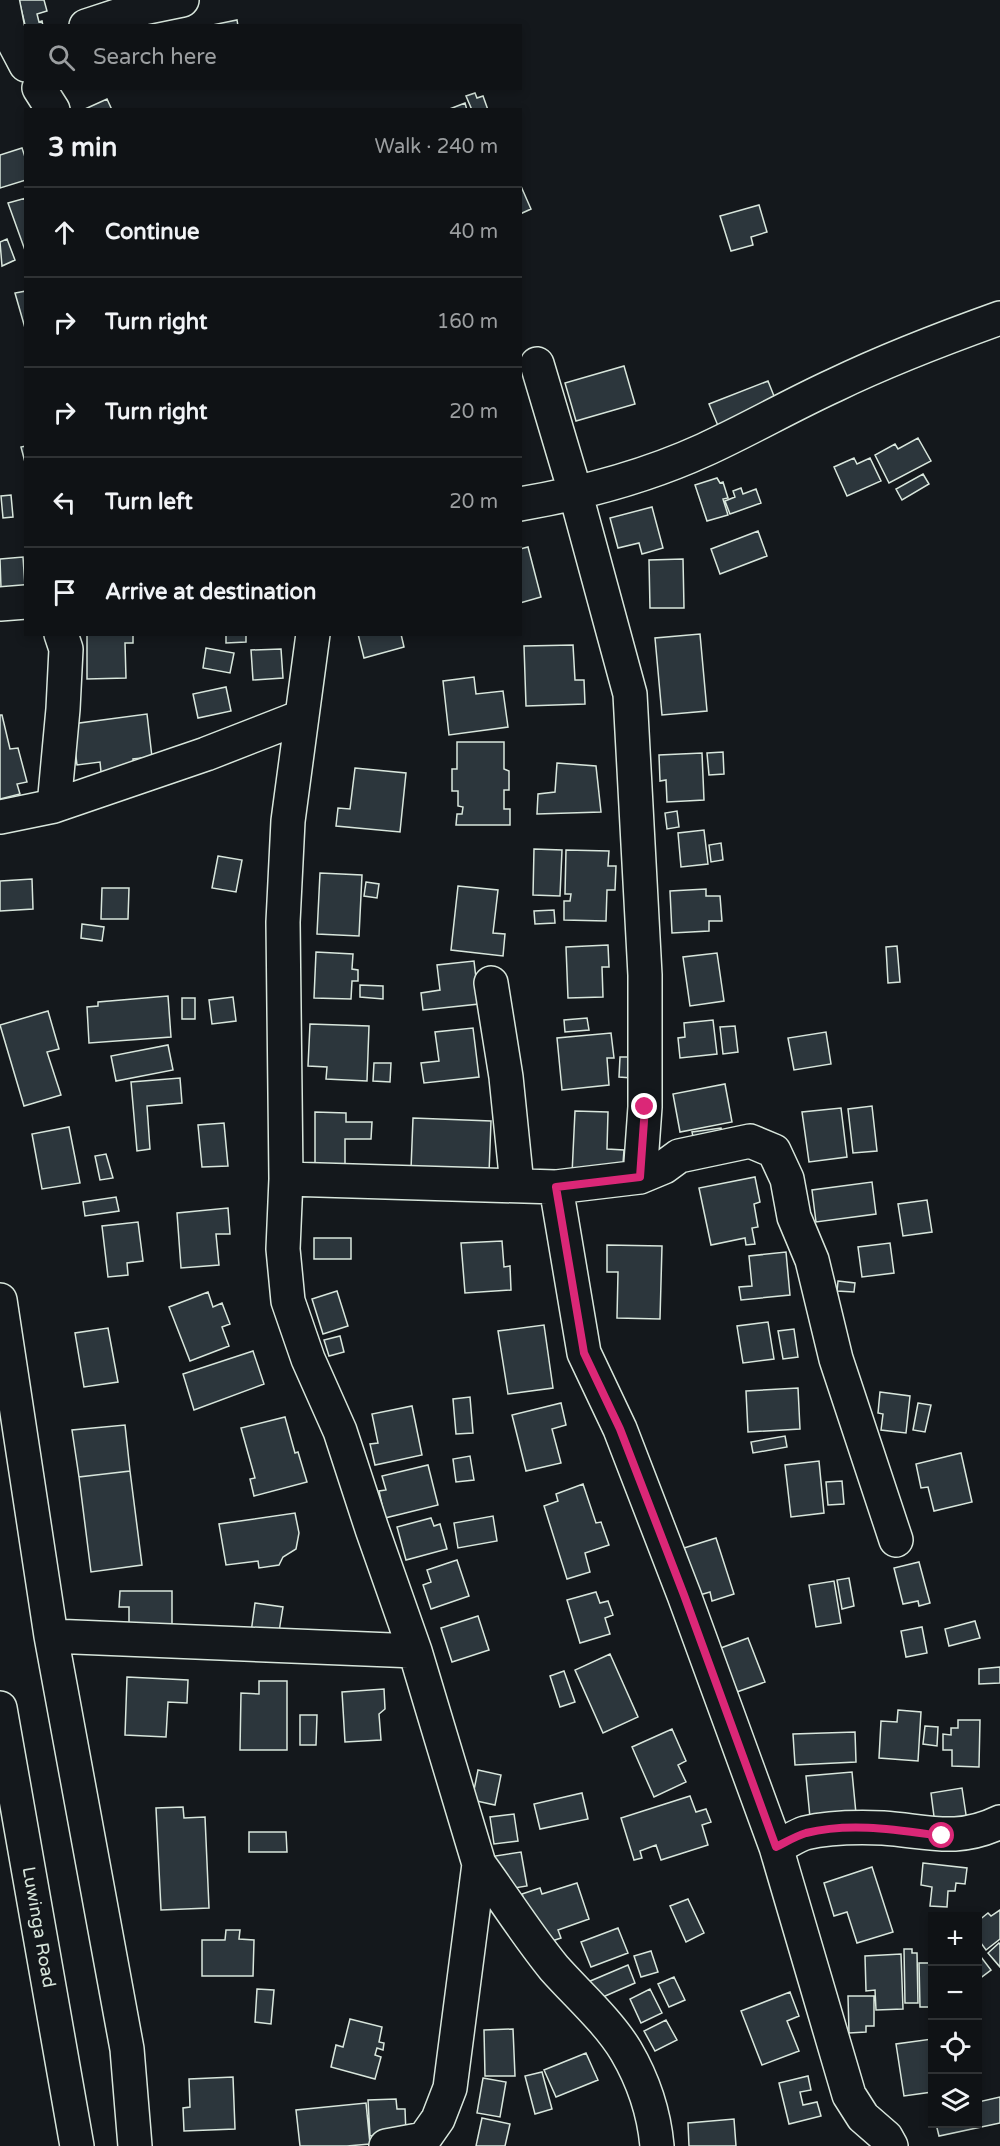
<!DOCTYPE html>
<meta charset="utf-8">
<style>
body{margin:0;font-family:"Varela Round",sans-serif;background:#181b1e;color:#f1f3f6}
.controls{position:absolute;right:18px;bottom:18px;display:grid;overflow:hidden;border-radius:0px;box-shadow:0 3px 9px #0003}
.controls button{width:54px;height:54px;display:grid;place-items:center;padding:0;border:0;border-bottom:2px solid #2f3234;background:#0f1215;color:#f1f3f6;font:30px sans-serif}
.stop{position:absolute;width:18px;height:18px;margin:-14px;border:4px solid #db2777;border-radius:50%;background:#fff}
.stop.end{background:#db2777;border-color:#fff;box-shadow:0 2px 6px #0008}
.list{margin:0;padding:0;list-style:none}
h2{display:flex;justify-content:space-between;align-items:center;height:78px;margin:0;padding:0 24px;font-size:26px}
h2 small{font-size:20px;font-weight:400;color:#9b9ea0}
.list li{display:grid;grid-template-columns:39px 1fr auto;gap:18px;align-items:center;box-sizing:border-box;height:90px;padding:0 24px;border-top:2px solid #2f3234}
.list b{display:block;font-size:22px;white-space:nowrap}
.list em{font-size:20px;font-style:normal;color:#9b9ea0}
.icon{flex:none;width:33px;height:33px;fill:none;stroke:currentColor;stroke-width:2;stroke-linecap:round;stroke-linejoin:round}
.map{position:relative;flex:none;width:1000px;height:2146px;overflow:hidden}
.search{position:absolute;background:#0f1215;box-shadow:0 3px 9px #0003;left:24px;top:24px;width:498px;height:66px;display:flex;align-items:center;gap:15px;box-sizing:border-box;padding:0 21px;border-radius:0px;color:#9b9ea0;font-size:22px}
.panel{position:absolute;background:#0f1215;box-shadow:0 3px 9px #0003;left:24px;top:108px;width:498px;height:528px;border-radius:0px}
.map>svg:first-child{display:block}
.building{fill:#2c363c;stroke:#d8e6dc;stroke-width:1.5}
.lines{fill:none;stroke-linecap:round;stroke-linejoin:round}
.minor-casing{stroke:#d8e6dc;stroke-width:36}
.highway-casing{stroke:#d8e6dc;stroke-width:36}
.minor{stroke:#14181c;stroke-width:33}
.highway{stroke:#14181c;stroke-width:33}
.route{stroke:#db2777;stroke-width:8}
.labels{text-anchor:middle;dominant-baseline:central;stroke-width:4.5;stroke-linejoin:round;paint-order:stroke}
.street-label{font-size:18px;fill:#d8e6dc;stroke:#14181c}
</style>
<div class="map">
<svg width="1000" height="2146" viewBox="0 0 1000 2146">
<rect width="100%" height="100%" fill="#14181c"/>
<path class="building" d="M19,0H44L47,11L37,14L39,22L42,21L43,26H26V29Z
M237,20L238,26H212V25Z
M475,93L477,98L483,96L488,110H472L466,96Z
M107,99L112,110L85,109Z
M465,103L467,110H447Z
M22,148L26,160V180L0,188V155Z
M520,184L531,209L520,214Z
M26,198V253L8,203Z
M759,205L767,232L751,237L753,245L731,251L720,216Z
M7,239L15,260L2,266L0,242Z
M26,291V328H25L15,293Z
M624,366L635,404L576,421L565,383Z
M768,381L778,406L721,433L709,404Z
M918,438L931,461L889,483L875,455L895,444L898,449Z
M26,446V466L21,447Z
M854,458L857,464L870,458L881,481L847,496L834,467Z
M923,474L929,484L902,500L896,489Z
M717,478L720,483L723,482L728,498L723,499L728,515L707,521L695,485Z
M741,488L743,494L756,489L761,503L730,514L725,501L735,497L733,491Z
M11,495L13,517L3,518L1,496Z
M652,507L663,548L642,554L639,543L618,548L610,518Z
M758,531L767,556L720,574L711,549Z
M528,547L541,597L520,603V549Z
M23,557L25,586L1,588L0,559Z
M683,559L684,608H650L649,560Z
M87,634H133V643H125L126,678L87,679Z
M226,634H246V642L226,643Z
M358,634H401L404,647L364,658Z
M700,634L707,711L662,715L655,638Z
M573,645L575,680H584L585,704L526,706L524,646Z
M206,648L234,653L230,673L203,668Z
M281,649L283,678L253,680L251,650Z
M474,677L476,694L503,691L508,727L449,735L443,681Z
M226,687L231,711L198,718L193,694Z
M147,714L152,757L133,759L134,768L101,772L100,762L77,765L72,724Z
M0,715H2L10,749L18,748L27,782L17,784L20,794L0,799Z
M457,742H504V769L509,771V790H504V809H510V825H456L457,814H462L463,807L458,806V791H452V769H457Z
M723,752L724,774L709,775L707,753Z
M702,753L704,800L667,802L666,780L660,781L659,755Z
M557,763L596,766L601,812L537,814L538,794L555,792Z
M355,768L406,773L400,832L336,826L338,808L350,809Z
M677,811L679,827L667,829L665,813Z
M704,830L708,864L681,867L678,833Z
M721,843L723,860L711,862L709,845Z
M534,849L562,850L560,896L533,895Z
M566,850L609,851L608,866H616L615,890H607L606,921L564,920V901H570L571,894H565Z
M218,856L242,860L236,892L212,888Z
M320,873L362,875L359,936L317,934Z
M32,879L33,909L0,911V881Z
M366,882L379,884L377,898L364,896Z
M458,886L498,890L493,933L505,934L503,956L451,950Z
M102,888H129L128,919H101Z
M706,889V896H720L722,921H709V931L672,933L670,891Z
M554,910L555,923L535,924L534,911Z
M82,924L104,927L102,941L81,938Z
M608,945L609,967H602L603,997L568,998L566,947Z
M897,946L900,982L888,983L886,947Z
M316,952L353,954L352,969L358,970V981H352L351,999L314,998Z
M717,953L724,1001L690,1006L683,957Z
M474,961L479,1004L423,1010L421,993L440,990L437,965Z
M360,985L383,986V999L360,997Z
M168,996L171,1037L89,1043L87,1007L98,1006V1002Z
M233,997L236,1021L212,1024L209,1000Z
M182,998H195V1019H182Z
M48,1011L59,1049L47,1052L61,1095L24,1106L0,1025Z
M587,1018L589,1030L565,1032L564,1020Z
M713,1020L717,1054L680,1058L678,1038L685,1037L684,1023Z
M310,1024L369,1026L367,1081L326,1079L327,1067L308,1066Z
M735,1026L738,1052L723,1054L720,1027Z
M473,1028L479,1077L424,1083L421,1063L439,1061L435,1032Z
M826,1032L831,1064L794,1070L788,1038Z
M611,1033L614,1058H607L609,1085L562,1090L557,1038Z
M168,1045L173,1070L116,1081L111,1056Z
M620,1057H633L632,1078L619,1077Z
M374,1063H391L390,1082L373,1081Z
M180,1078L182,1103L147,1106L150,1149L137,1151L131,1082Z
M725,1084L732,1122L680,1132L673,1094Z
M872,1106L877,1151L853,1153L848,1109Z
M841,1108L847,1157L809,1162L802,1112Z
M575,1111L608,1112L607,1149L624,1150L622,1177L572,1174Z
M315,1112L346,1113V1122H372L371,1139H345V1169H315Z
M413,1118L491,1121L489,1173L411,1169Z
M224,1123L228,1166L202,1167L198,1125Z
M69,1127L80,1183L42,1189L32,1134Z
M721,1128L724,1143L695,1147L692,1132Z
M106,1154L113,1178L100,1180L95,1156Z
M755,1177L760,1202L754,1204L758,1227L752,1228L755,1244L746,1245L745,1238L711,1245L699,1188Z
M872,1182L876,1214L816,1222L812,1190Z
M116,1197L119,1211L85,1216L83,1202Z
M927,1200L932,1232L903,1236L898,1204Z
M228,1208L230,1234H216L219,1265L181,1268L177,1213Z
M138,1222L143,1261L127,1263L128,1275L108,1277L102,1226Z
M314,1238H351V1259H314Z
M502,1241L504,1267L510,1266L511,1290L465,1293L461,1243Z
M890,1243L894,1273L862,1277L858,1247Z
M607,1245L662,1246L660,1319L617,1318L618,1272H607Z
M786,1252L790,1295L741,1300L739,1287L752,1286L749,1256Z
M838,1281L855,1283L854,1292L837,1291Z
M337,1291L348,1326L323,1334L312,1299Z
M208,1292L213,1307L222,1303L230,1324L222,1327L229,1346L190,1361L169,1307Z
M768,1322L774,1359L743,1363L737,1326Z
M544,1325L553,1388L508,1394L498,1331Z
M108,1328L118,1382L84,1387L75,1333Z
M794,1329L798,1357L783,1359L778,1331Z
M340,1336L344,1352L329,1356L324,1340Z
M253,1351L264,1384L194,1410L183,1374Z
M798,1388L800,1429L748,1432L746,1391Z
M880,1392L910,1396L906,1433L881,1430L883,1414L878,1413Z
M470,1397L473,1433L456,1434L453,1399Z
M561,1403L566,1425L552,1429L561,1463L526,1471L512,1415Z
M918,1403L931,1405L925,1432L913,1430Z
M412,1406L422,1455L375,1465L370,1444L378,1443L372,1414Z
M285,1417L295,1453L298,1452L307,1482L254,1496L250,1479L255,1478L241,1428Z
M125,1425L130,1471L79,1477L72,1430Z
M785,1436L787,1447L753,1453L751,1442Z
M961,1453L972,1502L934,1511L928,1487L921,1488L916,1464Z
M470,1456L474,1480L456,1482L453,1459Z
M819,1461L824,1513L791,1517L785,1465Z
M428,1465L438,1505L385,1518L379,1491L386,1490L382,1476Z
M130,1471L142,1565L91,1572L79,1477Z
M842,1481L844,1504L828,1505L826,1482Z
M583,1484L596,1523L601,1522L609,1545L585,1553L590,1572L567,1579L544,1506L558,1501L556,1494Z
M295,1513L299,1533L296,1549L283,1557L279,1565L259,1568L258,1561L226,1565L219,1524Z
M493,1516L497,1541L458,1548L454,1523Z
M431,1518L434,1526L440,1524L447,1549L406,1560L397,1527Z
M716,1538L734,1594L712,1601L710,1592L693,1597V1575L684,1548Z
M457,1560L469,1596L431,1609L423,1585L431,1582L427,1570Z
M919,1562L930,1603L919,1606L918,1601L903,1604L894,1568Z
M849,1578L854,1606L842,1609L837,1580Z
M834,1581L841,1623L816,1627L809,1585Z
M120,1591H172V1637H129V1607H119Z
M596,1592L600,1603L608,1601L613,1615L605,1618L610,1634L580,1643L567,1600Z
M255,1603L283,1607L277,1644L250,1640Z
M478,1616L489,1650L452,1662L441,1628Z
M975,1621L980,1638L949,1646L945,1629Z
M922,1627L927,1653L906,1657L901,1631Z
M748,1638L765,1682L734,1693L718,1649Z
M610,1654L638,1717L603,1733L575,1670Z
M1000,1667V1683L979,1684V1669Z
M564,1671L575,1702L560,1707L550,1676Z
M127,1677L188,1680L187,1703L168,1702L166,1737L125,1735Z
M259,1681H287V1750H240L241,1693L259,1694Z
M384,1689L385,1709L379,1714L381,1740L345,1742L342,1692Z
M898,1710L921,1712L918,1761L879,1758L881,1721L897,1722Z
M300,1715H317L316,1745H300Z
M958,1720H980L979,1767L952,1766V1750H943V1734L951,1735V1728H958Z
M925,1726L938,1727L937,1746L923,1744Z
M672,1729L686,1761L678,1765L686,1782L654,1797L632,1747Z
M855,1732L856,1762L795,1765L793,1734Z
M478,1770L501,1775L495,1805L472,1800Z
M852,1772L857,1824L811,1828L806,1776Z
M962,1788L968,1828L936,1832L931,1793Z
M582,1793L588,1819L540,1829L534,1804Z
M690,1796L696,1812L706,1809L711,1822L702,1825L708,1845L661,1860L656,1845L640,1851L642,1858L634,1860L621,1818Z
M183,1807L184,1818L205,1817L209,1908L161,1910L156,1808Z
M514,1814L518,1841L494,1844L490,1817Z
M249,1832H286L287,1852H249Z
M521,1852L527,1886L501,1890L495,1856Z
M923,1863L967,1868L965,1884L956,1883L955,1891H948L947,1907L930,1906L932,1887L921,1885Z
M872,1867L893,1932L857,1943L847,1912L834,1916L824,1883Z
M577,1883L589,1919L558,1930L561,1938L540,1945L522,1894L540,1888L542,1894Z
M688,1899L704,1933L686,1942L670,1906Z
M1000,1910V1939L986,1950L978,1939V1921L988,1913L991,1916Z
M618,1928L628,1953L591,1967L581,1942Z
M226,1930H240L239,1939L254,1940L253,1976H202V1940H225Z
M999,1943L1000,1945V1967L988,1953Z
M904,1949H912V1953H917L918,2003H905Z
M651,1951L658,1972L641,1977L634,1956Z
M978,1953L991,1970L979,1979L978,1977Z
M901,1954L903,2009L876,2010L875,1990L866,1991L865,1956Z
M919,1963H932V2007H920Z
M628,1965L635,1983L596,2000L588,1982Z
M674,1977L685,2000L669,2007L658,1984Z
M257,1989L274,1990L271,2024L255,2022Z
M650,1989L662,2013L641,2023L630,1999Z
M790,1992L799,2016L787,2021L799,2051L762,2065L741,2011Z
M848,1996H874V2026H866V2032L849,2033Z
M350,2019L382,2027L379,2042L384,2043L383,2050L377,2048L375,2055L381,2057L375,2079L331,2067L336,2045L343,2047Z
M666,2020L677,2040L655,2051L644,2031Z
M513,2029L515,2076H485L484,2030Z
M932,2039V2092L904,2096L896,2044Z
M586,2053L598,2080L556,2097L544,2070Z
M542,2072L552,2109L535,2114L525,2076Z
M808,2076L811,2090L800,2092L803,2105L817,2102L821,2116L789,2124L779,2083Z
M233,2077L235,2129L184,2131L183,2108L190,2107L189,2079Z
M483,2078L506,2082L500,2117L477,2113Z
M1000,2097V2123L939,2136L936,2124H978V2102Z
M396,2099L397,2109H405L406,2134L370,2136L368,2100Z
M366,2103L370,2144L347,2146H300L296,2110Z
M482,2118L510,2124L505,2146H476Z
M734,2119L736,2146H689L688,2123Z"/>
<g class="lines">
<defs>
<path id="minor" d="M2,0L8,31L26,65
M86,26L138,9L182,0
M39,88L53,110
M537,364L576,495L630,694L645,975V1107L640,1177
M520,504C584,493 645,477 704,450C748,430 791,405 835,385C889,359 944,338 1000,318
M0,604L26,602
M313,634L288,821L283,922L286,1179L283,1249L288,1301L308,1359L340,1431L372,1529L415,1651L479,1864L450,2088L438,2119L424,2139L386,2146
M54,806L63,709L66,649L61,634
M0,817L54,806L206,754L301,717
M491,983L506,1077L517,1185
M286,1179L556,1187L640,1177L664,1167L679,1156L750,1141L774,1151L787,1179L794,1217L812,1260L836,1359L896,1540
M556,1187L584,1353L620,1429L684,1595L776,1847L849,2095L863,2117L886,2137L891,2146
M0,1300L51,1636L127,2049L135,2146
M51,1636L415,1651
M776,1847C786,1843 796,1836 805,1833C830,1827 858,1827 883,1828C927,1831 957,1843 1000,1822
M479,1864C504,1898 527,1935 554,1968C577,1994 608,2021 626,2051C643,2080 654,2113 657,2146"/>
<path id="highway" d="M0,1708L77,2146"/>
</defs>
<use href="#minor" class="minor-casing"/>
<use href="#highway" class="highway-casing"/>
<use href="#minor" class="minor"/>
<use href="#highway" class="highway"/>
</g>
<g class="lines">
<path class="route" d="M645,1107L640,1177L556,1187L584,1353L620,1429L684,1595L776,1847C786,1842 796,1836 806,1833C851,1822 897,1830 942,1836"/>
</g>
<g class="labels">
<g class="street-label">
<text transform="translate(39 1927) rotate(80)">Luwinga Road</text>
</g>
</g>
</svg>
<div class="controls">
<button>+</button>
<button>−</button>
<button><svg class="icon" aria-label="locate" viewBox="0 0 24 24"><circle cx="12" cy="12" r="6"/><path d="M12 2v4M12 18v4M2 12h4M18 12h4"/></svg></button>
<button><svg class="icon" aria-label="layers" viewBox="0 0 24 24"><path d="M12 4l9 5-9 5-9-5zM3 14l9 5 9-5"/></svg></button>
</div>
<div class="stop" style="left:942px;top:1836px"></div>
<div class="stop end" style="left:645px;top:1107px"></div>
<div class="search"><svg class="icon" aria-label="search" viewBox="0 0 24 24"><circle cx="10" cy="10" r="6"/><path d="M15 15l6 6"/></svg>Search here</div>
<section class="panel">
<h2>3 min<small>Walk · 240 m</small></h2>
<ul class="list">
<li><svg class="icon" aria-label="ahead" viewBox="0 0 24 24"><path d="M12 20V5M6 11l6-6 6 6"/></svg><div><b>Continue</b></div><em>40 m</em></li>
<li><svg class="icon" aria-label="right" viewBox="0 0 24 24"><path d="M7 20v-9h11M14 6l5 5-5 5"/></svg><div><b>Turn right</b></div><em>160 m</em></li>
<li><svg class="icon" aria-label="right" viewBox="0 0 24 24"><path d="M7 20v-9h11M14 6l5 5-5 5"/></svg><div><b>Turn right</b></div><em>20 m</em></li>
<li><svg class="icon" aria-label="left" viewBox="0 0 24 24"><path d="M17 20v-9H6M10 6l-5 5 5 5"/></svg><div><b>Turn left</b></div><em>20 m</em></li>
<li><svg class="icon" aria-label="arrive" viewBox="0 0 24 24"><path d="M6 21V4h12l-3 4 3 4H6"/></svg><div><b>Arrive at destination</b></div></li>
</ul>
</section>
</div>
